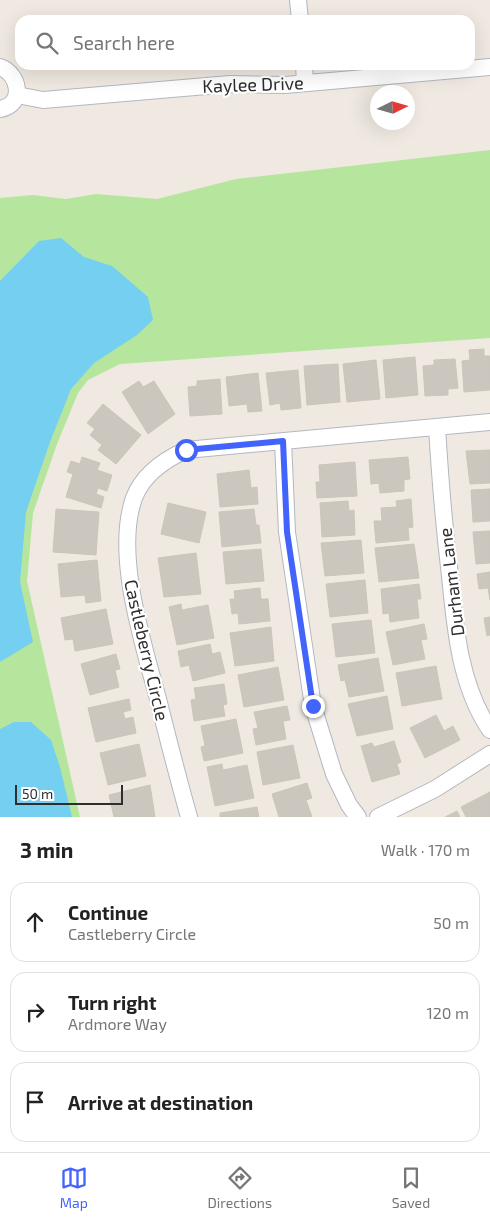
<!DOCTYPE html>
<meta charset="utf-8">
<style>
body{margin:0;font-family:"Exo 2",sans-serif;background:#f6f6f6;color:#222}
.compass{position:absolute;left:370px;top:85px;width:45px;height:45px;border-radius:50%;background:#fff;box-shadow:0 5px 20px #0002;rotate:85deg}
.scale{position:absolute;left:15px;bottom:12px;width:108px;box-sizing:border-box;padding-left:5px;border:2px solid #2e2e2e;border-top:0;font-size:14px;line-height:18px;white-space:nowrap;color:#2e2e2e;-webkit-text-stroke:4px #fff;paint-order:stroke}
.stop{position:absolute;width:15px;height:15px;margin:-11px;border:4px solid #4264fb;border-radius:50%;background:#fff}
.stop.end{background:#4264fb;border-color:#fff;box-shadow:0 1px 5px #0008}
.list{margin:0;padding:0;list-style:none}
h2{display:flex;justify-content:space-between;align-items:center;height:65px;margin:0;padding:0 20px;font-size:21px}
h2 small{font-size:16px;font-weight:400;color:#767676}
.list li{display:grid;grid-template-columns:32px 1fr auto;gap:15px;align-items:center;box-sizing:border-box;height:80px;margin:0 10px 10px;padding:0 10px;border:1px solid #e0e0e0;border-radius:15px}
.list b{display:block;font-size:19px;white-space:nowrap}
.list p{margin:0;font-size:16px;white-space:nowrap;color:#767676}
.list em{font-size:16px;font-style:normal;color:#767676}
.icon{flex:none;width:28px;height:28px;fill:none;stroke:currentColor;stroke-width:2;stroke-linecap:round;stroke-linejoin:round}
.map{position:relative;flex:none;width:490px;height:817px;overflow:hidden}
.search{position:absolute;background:#fff;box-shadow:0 5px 20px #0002;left:15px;right:15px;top:15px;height:55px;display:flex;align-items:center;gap:12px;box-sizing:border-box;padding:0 18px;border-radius:15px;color:#767676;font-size:19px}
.sheet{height:335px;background:#fff}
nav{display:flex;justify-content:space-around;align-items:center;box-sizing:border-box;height:70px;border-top:1px solid #e0e0e0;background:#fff;font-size:14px;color:#767676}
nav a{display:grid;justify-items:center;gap:2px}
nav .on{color:#4264fb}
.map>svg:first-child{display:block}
.green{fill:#b6e59e}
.water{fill:#75cff0}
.building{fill:#cbc7bf;stroke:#cbc5ba}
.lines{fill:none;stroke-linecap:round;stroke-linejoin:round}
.minor-casing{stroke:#b4b7c1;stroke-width:18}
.minor{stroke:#fff;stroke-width:16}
.route{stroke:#4264fb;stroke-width:6}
.labels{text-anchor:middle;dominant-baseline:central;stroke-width:4.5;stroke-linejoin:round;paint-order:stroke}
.street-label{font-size:18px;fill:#2e2e2e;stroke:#fff}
</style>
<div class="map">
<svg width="490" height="817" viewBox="0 0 490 817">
<rect width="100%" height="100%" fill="#efe9e1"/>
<path class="green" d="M490,150V338L120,364L88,380L78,393L57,444L33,513L27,581L80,817H0V198L33,195L66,199L96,194L157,199L236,179Z"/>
<path class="water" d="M61,238L84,257L112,266L148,297L153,320L137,335L94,363L71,389L50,442L26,512L20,582L33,642L0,662V281L39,241Z
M14,722H31L51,740L60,767L72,817H0V729Z"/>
<path class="building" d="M484,349V356H490V390L464,392L462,361L470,360L469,350Z
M415,357L418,395L386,398L383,360Z
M455,359L458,388L448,389V395L425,396L423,366L434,365V360Z
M376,360L380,399L347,402L343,364Z
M338,364L340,402L307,405L304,366Z
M298,370L301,408L281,410L280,403L270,405L266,373Z
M258,373L262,411L248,412L247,404L229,406L226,377Z
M220,379L222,414L190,416L188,387L197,386V381Z
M139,381L143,387L154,381L175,414L148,434L122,392Z
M103,404L141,435L116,464L98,450L102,445L90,435L95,429L87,423Z
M490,450V483L470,484L466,451Z
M82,457L100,463L97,470L112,475L107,491L98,488L96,494L104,497L101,508L66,497L73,474L67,472L71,461L80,464Z
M408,457L410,479L404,480V491L380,493L379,483L371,484L369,460Z
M355,462L357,496L317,498L316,482H320L319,465Z
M249,470L251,488L257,487L258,504L220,507L217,474Z
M490,489V521L473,522L471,490Z
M411,499L413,527L408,528L409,540L376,543L374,521H382L381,508L397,507L396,501Z
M348,501L349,511L354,510L355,535L322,537L320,503Z
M168,503L206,512L199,543L161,534Z
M56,509L99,512L96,555L53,552Z
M254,509L256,525H259L261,543L222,547L219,512Z
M490,531V563L476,564L473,532Z
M361,540L364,573L325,576L321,543Z
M414,544L419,578L379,582L375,548Z
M261,549L264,581L226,584L223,552Z
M196,553L201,594L164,597L158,558Z
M97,560L101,601L86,603L85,595L61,597L58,564Z
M490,572V600L488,588L479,589L477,574Z
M365,580L368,613L330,617L326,584Z
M419,584L421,599H417L419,618L390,622L389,613L383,614L381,589Z
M260,588L261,599H268L270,621L239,624L238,613L232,614L230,599H235L234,591Z
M181,604L182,610L208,605L214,638L177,645L169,607Z
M106,609L113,644L75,651L73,639L65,640L61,618Z
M490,617V635L487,636L484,618Z
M371,620L375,653L336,657L332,624Z
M424,624L427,639L421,640L425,659L393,665L386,632Z
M271,627L274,661L235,666L230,633Z
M210,644L212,654L220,652L225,673L193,681L189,665L181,667L178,651Z
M116,654L120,669L115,670L119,687L90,695L81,664Z
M378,658L384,691L349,697L345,680L341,681L338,665Z
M436,666L442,699L402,706L396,673Z
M278,667L284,700L244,707L238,675Z
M224,684L227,704L223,705L225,716L194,721L191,700L196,699L194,688Z
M387,696L393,729L357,736L348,704Z
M129,699L131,710L123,712L125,719L133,717L136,733L96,742L88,708Z
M287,706L290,720L283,721L286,739L256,745L253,729L258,728L254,712Z
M436,715L444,731L453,726L460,740L425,758L410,728Z
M236,719L243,753L204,761L201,747L205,746L201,726Z
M394,741L401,762L397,764L400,774L372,782L361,746L372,743L374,747Z
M139,744L146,776L108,785L100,753Z
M293,745L300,778L263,785L257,752Z
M222,764L223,770L247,765L254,798L215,806L207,767Z
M307,783L312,798L306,800L312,817H279L272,794Z
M150,785L155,817H114L109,795Z
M490,792V817H466L461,807Z
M257,807L259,817H220V813Z
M457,811L460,817H445Z"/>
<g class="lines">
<defs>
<path id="minor" d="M298,0L300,20
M304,65L305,83
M0,67C20,74 25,105 0,109
M17,95L43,100L230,84L285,85L490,67
M437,427C440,477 444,526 450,576C455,628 460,686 490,730
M283,441L287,532L313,706L334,774L349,805L358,817
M189,817C178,778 168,739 158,699C143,643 114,554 134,498C143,474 164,460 186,450L490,422
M378,817L435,789L490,754"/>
</defs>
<use href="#minor" class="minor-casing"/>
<use href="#minor" class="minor"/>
</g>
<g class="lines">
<path class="route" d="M186,450L283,441L287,532L313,706"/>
</g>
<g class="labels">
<g class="street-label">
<text transform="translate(253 84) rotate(-2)">Kaylee Drive</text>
<text transform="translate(451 582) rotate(-97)">Durham Lane</text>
<text transform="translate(147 650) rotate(77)">Castleberry Circle</text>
</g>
</g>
</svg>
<svg class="compass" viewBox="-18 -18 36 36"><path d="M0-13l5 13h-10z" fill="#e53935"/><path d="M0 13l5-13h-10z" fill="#767676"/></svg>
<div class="scale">50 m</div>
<div class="stop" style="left:186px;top:450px"></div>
<div class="stop end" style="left:313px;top:706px"></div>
<div class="search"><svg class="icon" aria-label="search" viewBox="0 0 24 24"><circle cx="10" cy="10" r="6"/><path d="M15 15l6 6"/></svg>Search here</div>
</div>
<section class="sheet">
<h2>3 min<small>Walk · 170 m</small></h2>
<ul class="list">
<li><svg class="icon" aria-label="ahead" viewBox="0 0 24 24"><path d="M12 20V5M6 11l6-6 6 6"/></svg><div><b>Continue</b><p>Castleberry Circle</p></div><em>50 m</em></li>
<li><svg class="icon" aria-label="right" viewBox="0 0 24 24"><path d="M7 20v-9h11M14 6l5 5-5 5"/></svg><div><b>Turn right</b><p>Ardmore Way</p></div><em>120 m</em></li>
<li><svg class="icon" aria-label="arrive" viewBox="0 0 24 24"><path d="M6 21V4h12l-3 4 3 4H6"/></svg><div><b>Arrive at destination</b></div></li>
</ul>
</section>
<nav>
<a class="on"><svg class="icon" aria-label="map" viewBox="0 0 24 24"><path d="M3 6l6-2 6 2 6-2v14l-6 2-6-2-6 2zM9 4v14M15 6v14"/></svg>Map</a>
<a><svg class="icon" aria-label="directions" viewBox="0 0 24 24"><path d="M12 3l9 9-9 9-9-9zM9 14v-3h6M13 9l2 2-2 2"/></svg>Directions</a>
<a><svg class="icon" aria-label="saved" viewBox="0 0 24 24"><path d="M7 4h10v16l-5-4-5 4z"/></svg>Saved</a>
</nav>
